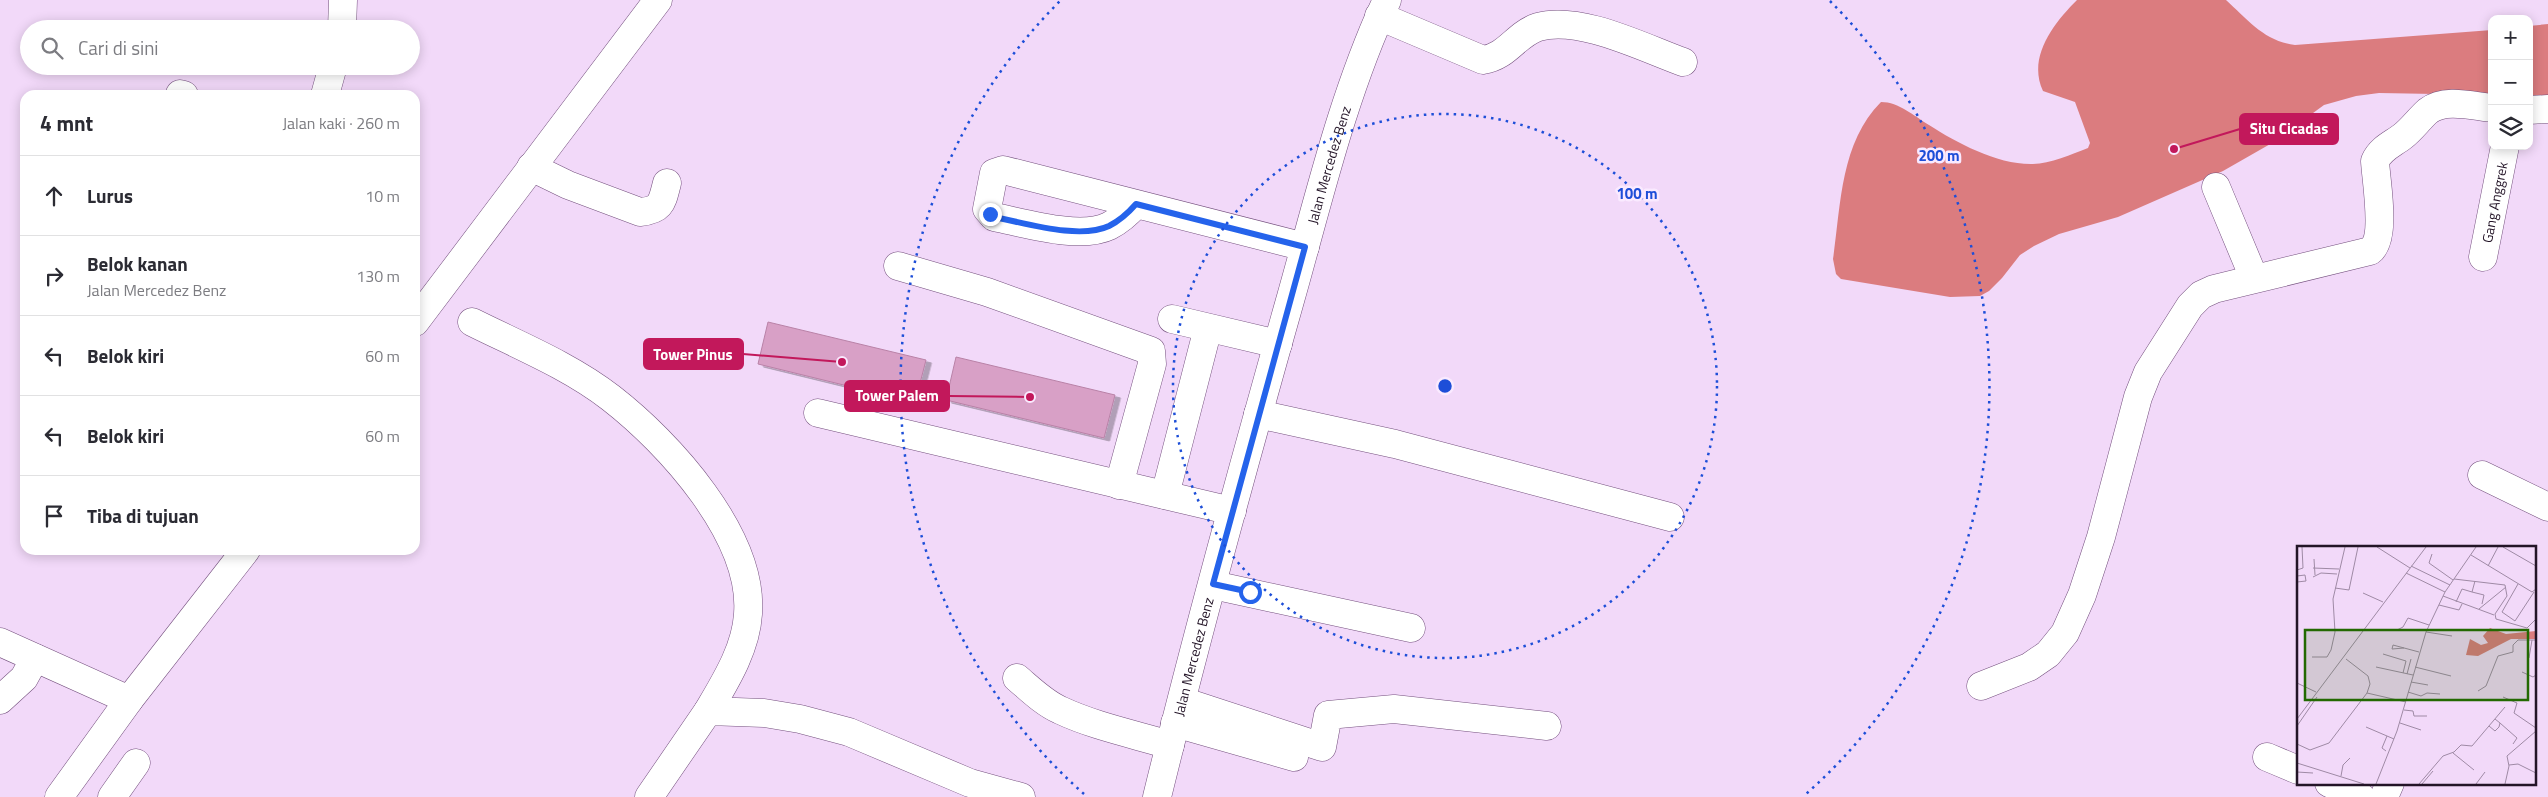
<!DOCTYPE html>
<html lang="id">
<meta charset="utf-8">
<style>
body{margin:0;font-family:"Titillium Web",sans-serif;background:#f7f7f7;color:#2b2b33}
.controls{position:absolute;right:15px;top:15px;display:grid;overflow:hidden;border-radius:10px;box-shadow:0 2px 12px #0003}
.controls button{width:45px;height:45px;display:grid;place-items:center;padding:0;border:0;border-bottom:1px solid #e1e1e2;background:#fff;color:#2b2b33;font:25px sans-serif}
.stop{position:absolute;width:15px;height:15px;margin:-11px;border:4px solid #2563eb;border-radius:50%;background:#fff}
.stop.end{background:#2563eb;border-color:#fff;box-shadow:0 1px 5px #0008}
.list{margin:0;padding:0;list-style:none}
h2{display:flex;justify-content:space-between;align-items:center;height:65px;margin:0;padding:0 20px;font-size:21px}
h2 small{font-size:16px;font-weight:400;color:#7c7c81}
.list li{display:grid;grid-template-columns:32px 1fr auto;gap:15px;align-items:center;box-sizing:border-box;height:80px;padding:0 20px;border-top:1px solid #e1e1e2}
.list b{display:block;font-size:19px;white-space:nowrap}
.list p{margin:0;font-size:16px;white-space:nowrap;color:#7c7c81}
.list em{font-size:16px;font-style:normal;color:#7c7c81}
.icon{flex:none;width:28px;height:28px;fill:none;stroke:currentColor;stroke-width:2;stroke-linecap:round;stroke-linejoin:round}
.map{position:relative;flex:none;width:2548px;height:797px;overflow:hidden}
.search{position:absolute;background:#fff;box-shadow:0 2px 12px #0003;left:20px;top:20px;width:400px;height:55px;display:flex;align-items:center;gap:12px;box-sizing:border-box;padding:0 18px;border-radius:28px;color:#7c7c81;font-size:19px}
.panel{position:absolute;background:#fff;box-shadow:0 2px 12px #0003;left:20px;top:90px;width:400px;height:465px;border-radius:15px}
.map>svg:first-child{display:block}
.water{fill:#db7c7f}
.building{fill:#d8a0c6;stroke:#b982a7;filter:url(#shadow)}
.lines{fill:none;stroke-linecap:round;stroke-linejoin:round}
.minor-casing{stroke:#74507e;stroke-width:29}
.major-casing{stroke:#74507e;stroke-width:29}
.minor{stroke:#fff;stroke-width:28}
.major{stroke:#fff;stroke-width:28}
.route{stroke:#2563eb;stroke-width:6}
.ring{fill:none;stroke:#1d4ed8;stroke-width:2.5;stroke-dasharray:2.5 5}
.labels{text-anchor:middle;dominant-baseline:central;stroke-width:5;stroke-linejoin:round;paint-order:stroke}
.street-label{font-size:14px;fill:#231427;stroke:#faeaff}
.inset-road{fill:none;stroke:#9f8aa5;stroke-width:1}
.view{fill:#236901;fill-opacity:0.15;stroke:#236901;stroke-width:2.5}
.inset-edge{fill:none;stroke:#231427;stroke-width:2.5}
.centre{fill:#1d4ed8;stroke:#faeaff;stroke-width:2.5}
.ring-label{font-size:15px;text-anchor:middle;font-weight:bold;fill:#1d4ed8;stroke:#faeaff;stroke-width:5;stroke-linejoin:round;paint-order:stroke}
.leader{fill:none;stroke:#c2185b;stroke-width:2}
.callout-dot{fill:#c2185b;stroke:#faeaff;stroke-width:2}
.callout{fill:#c2185b;stroke:#c2185b;stroke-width:2}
.callout-label{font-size:15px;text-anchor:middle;font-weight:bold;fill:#fff}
</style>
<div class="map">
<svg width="2548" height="797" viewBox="0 0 2548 797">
<defs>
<filter id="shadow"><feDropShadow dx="5.5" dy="3" stdDeviation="0" flood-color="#0004"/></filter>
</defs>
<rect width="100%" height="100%" fill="#f2d9f9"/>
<path class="water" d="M2077,0H2226C2248,20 2264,41 2295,45L2492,30V95L2379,93L2356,96L2324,105L2272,143L2223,171L2118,217L2059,234L2034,246L2020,255L2002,278L1989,291L1980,296L1950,297L1841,279L1836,274L1833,259C1841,206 1840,143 1881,102C1899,102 1914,116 1929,125C1957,143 1998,165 2033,164C2050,164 2072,154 2088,148L2090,143L2075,102L2043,91C2027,57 2054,23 2077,0Z
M2548,24V100L2529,98V26Z"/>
<path class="building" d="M768,322L926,360L918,391L912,390L909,401L758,364Z
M956,357L1115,395L1104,438L946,400Z"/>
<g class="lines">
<defs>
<g id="minor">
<path d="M1379,16L1483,60C1508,56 1515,35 1538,27C1580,15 1644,48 1683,62"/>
<path d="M342,29L343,0"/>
<path d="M180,94L184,95"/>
<path d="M325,95L333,66"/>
<path d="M2529,110L2548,109"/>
<path d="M531,167L568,185L640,212C662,210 662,202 667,183"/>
<path d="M2216,187L2254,278"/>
<path d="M1136,204C1129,212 1119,221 1109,226C1080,240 1025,223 994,217L987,209L994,173L1003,170L1305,247"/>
<path id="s1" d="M2483,257L2505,146"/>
<path d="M898,266L987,292L1151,351L1152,364L1119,485"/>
<path d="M1172,319L1278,344"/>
<path d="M415,322L658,0"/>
<path d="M472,322C518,345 570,366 611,398C669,443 754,536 748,614C746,649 725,682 708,711"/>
<path d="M818,413L1232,511"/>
<path d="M1258,414L1395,444L1670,517"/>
<path d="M2482,475L2548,507"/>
<path d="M1165,495L1208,328"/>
<path d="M1213,585L1411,628"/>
<path d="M0,642L129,700"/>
<path d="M1017,678C1030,689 1044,703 1060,710C1094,726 1133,734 1170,745"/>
<path d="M1981,686L2029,667L2048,654L2065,633L2082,595L2101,537L2138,397L2148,372L2190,306L2201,295L2214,289L2370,251C2387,239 2376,181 2375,161C2381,148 2393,144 2403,136C2412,129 2419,119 2428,111C2445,98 2472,106 2492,108"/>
<path d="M0,700L24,678L35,658"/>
<path d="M1182,701L1322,747L1328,715L1394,709L1547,726"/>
<path d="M1175,723L1294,757"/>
<path d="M2267,757L2298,770"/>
<path d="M2329,783L2361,797"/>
<path d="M59,797L129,700L246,550"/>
<path d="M112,797L136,763"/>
<path d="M649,797L708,711L764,713L800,719L849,732L970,783L1021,797"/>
<path d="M2384,797L2390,783"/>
</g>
<g id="major">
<path id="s2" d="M1157,797C1198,630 1244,463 1291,297C1319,198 1343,94 1387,0"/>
</g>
</defs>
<use href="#minor" class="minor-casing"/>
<use href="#major" class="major-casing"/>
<use href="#minor" class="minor"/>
<use href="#major" class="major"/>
</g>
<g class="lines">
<path class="route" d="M990,214L994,217C1026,223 1079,240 1109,226C1119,221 1129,212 1136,204L1305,247L1213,584L1250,592"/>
</g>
<g class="ring">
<circle cx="1445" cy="386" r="272"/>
<path d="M1084 794A545 545 0 0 1 1060 1M1830 1A545 545 0 0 1 1806 794"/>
</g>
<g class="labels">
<g class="street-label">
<text stroke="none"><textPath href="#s2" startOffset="655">Jalan Mercedez Benz</textPath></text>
<text stroke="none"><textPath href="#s1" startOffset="56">Gang Anggrek</textPath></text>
<text stroke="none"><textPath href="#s2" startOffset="145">Jalan Mercedez Benz</textPath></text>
</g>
</g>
<g transform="translate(2297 546)">
<rect width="239" height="239" fill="#f2d9f9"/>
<path d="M193,82L209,88L239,85V93H214L181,110L169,109L173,93L184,99L191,97L186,90Z" fill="#db7c7f"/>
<path class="inset-road" d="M80,1L113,22M206,1L239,20M135,8L132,17L156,34M174,9L235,46L239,43M17,13L18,29M114,20L153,39M191,20L201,1M16,22L42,23M0,24L6,22L5,1M109,27L148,46M16,31L24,27L40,28M157,33L208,39L210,50L198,68L199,73L230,82L239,73M178,35L175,46L187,49L185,58M0,36L9,35L8,29L0,30M221,38L205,66L218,75L237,46M38,42L52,44L61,1M66,47L86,56M146,50L197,69M159,56L165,43L175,46M142,59L162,64L165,58M182,63L209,41M100,84L106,81L111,72L132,79M129,86L155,90M96,99L122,106M96,99L95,103L107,102M86,108L109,115L106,127M15,111H30L34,104L38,86L36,53L48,1M232,112L235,94M49,113L71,130L73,138L70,147M79,121L116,129M118,121L154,130M225,126L236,131L239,129M110,128L114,113M114,136L131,139M0,137L19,146M181,145L189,140L201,110L216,106V99L221,94H239M111,146L124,150L130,147L143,148M206,151L220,157L217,167L239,182M107,164L116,165L117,170H130M0,173L129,1M103,177L124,184M203,177L220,192L216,198M0,180L20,151M192,180L198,185L202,181L203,177L198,173M69,181L97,193M0,198L13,204L32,197L70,147L109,156M89,205L85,202L90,190M156,207L177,224M0,217L67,238M212,219L221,218L239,227M0,226L16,227M44,230L46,219L53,212M79,238L100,185L129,86L148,46L179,1M122,238L146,210L157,206L164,199L175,200L208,161M125,238L136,225M179,238L188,226M208,238L212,220L210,210L239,185"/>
<path class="view" d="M8,84H231V154H8Z"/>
<rect width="239" height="239" class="inset-edge"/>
</g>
<circle cx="1445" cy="386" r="8" class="centre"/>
<g class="ring-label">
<text x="1939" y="161">200 m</text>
<text x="1637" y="199">100 m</text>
</g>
<path class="leader" d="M2174 149L2240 129M842 362L743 354M1030 397L949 396"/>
<g class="callout-dot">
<circle cx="2174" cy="149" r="5"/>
<circle cx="842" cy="362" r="5"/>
<circle cx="1030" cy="397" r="5"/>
</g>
<g class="callout">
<rect x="2240" y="114" width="98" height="30" rx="5"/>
<rect x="644" y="339" width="99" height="30" rx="5"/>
<rect x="845" y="381" width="104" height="30" rx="5"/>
</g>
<g class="callout-label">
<text x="2289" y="134">Situ Cicadas</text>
<text x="693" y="360">Tower Pinus</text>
<text x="897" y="401">Tower Palem</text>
</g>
</svg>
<div class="controls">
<button>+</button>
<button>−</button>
<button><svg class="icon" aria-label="layers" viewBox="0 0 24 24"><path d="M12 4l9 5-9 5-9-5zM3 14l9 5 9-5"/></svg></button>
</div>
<div class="stop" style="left:1250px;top:592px"></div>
<div class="stop end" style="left:990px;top:214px"></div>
<div class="search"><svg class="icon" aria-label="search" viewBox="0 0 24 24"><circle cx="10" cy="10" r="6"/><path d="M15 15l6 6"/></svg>Cari di sini</div>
<section class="panel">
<h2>4 mnt<small>Jalan kaki · 260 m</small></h2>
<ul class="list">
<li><svg class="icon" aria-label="ahead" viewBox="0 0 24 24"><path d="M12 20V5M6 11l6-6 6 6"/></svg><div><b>Lurus</b></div><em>10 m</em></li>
<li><svg class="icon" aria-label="right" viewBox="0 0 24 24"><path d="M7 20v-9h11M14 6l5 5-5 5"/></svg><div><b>Belok kanan</b><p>Jalan Mercedez Benz</p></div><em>130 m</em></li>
<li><svg class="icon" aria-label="left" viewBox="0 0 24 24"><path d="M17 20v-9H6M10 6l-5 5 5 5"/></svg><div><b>Belok kiri</b></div><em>60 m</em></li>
<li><svg class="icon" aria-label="left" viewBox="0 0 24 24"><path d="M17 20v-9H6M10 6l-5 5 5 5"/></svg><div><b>Belok kiri</b></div><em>60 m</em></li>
<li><svg class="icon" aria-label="arrive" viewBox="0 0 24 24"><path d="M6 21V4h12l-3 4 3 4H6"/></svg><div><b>Tiba di tujuan</b></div></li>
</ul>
</section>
</div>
